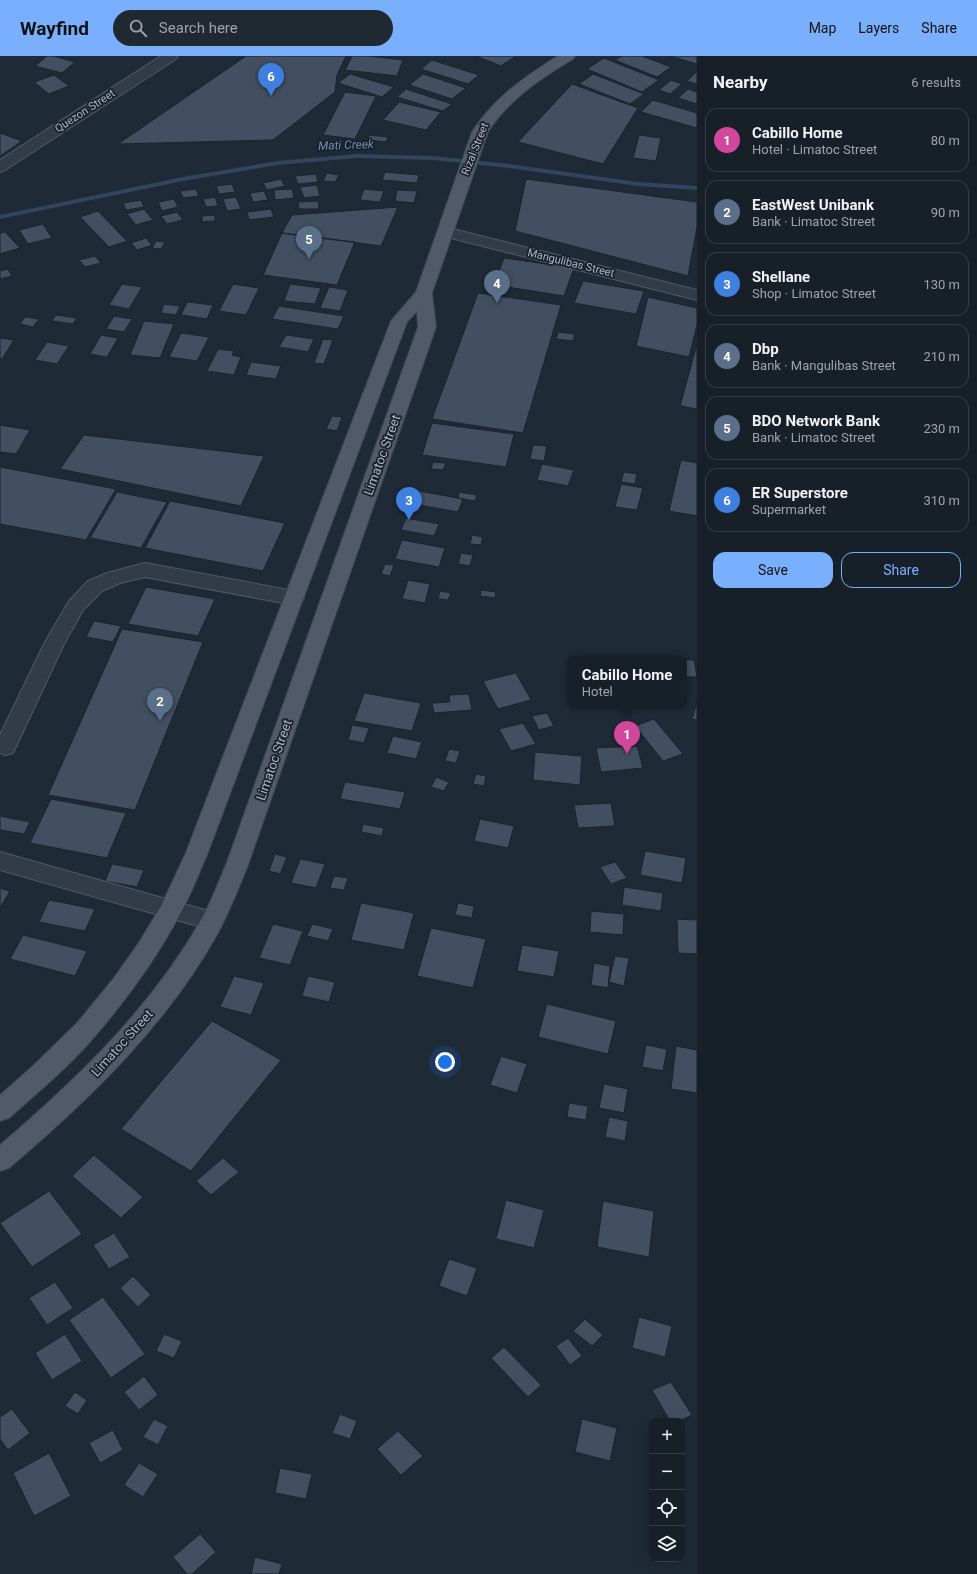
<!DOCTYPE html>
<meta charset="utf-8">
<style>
body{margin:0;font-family:Roboto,sans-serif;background:#202831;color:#f1f3f6}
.controls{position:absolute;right:12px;bottom:12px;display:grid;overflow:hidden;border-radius:8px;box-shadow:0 4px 16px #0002}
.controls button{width:36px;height:36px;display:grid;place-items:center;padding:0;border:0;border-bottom:1px solid #363e46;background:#172029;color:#f1f3f6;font:20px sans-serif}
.you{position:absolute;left:445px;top:1006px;width:14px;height:14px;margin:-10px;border:3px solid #fff;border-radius:50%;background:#1a73e8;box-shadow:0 0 0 6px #1a73e833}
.badge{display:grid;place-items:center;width:26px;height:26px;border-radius:50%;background:#79affc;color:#fff;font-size:13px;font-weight:700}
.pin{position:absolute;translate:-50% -33px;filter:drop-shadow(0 1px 2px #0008)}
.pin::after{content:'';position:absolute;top:21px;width:14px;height:12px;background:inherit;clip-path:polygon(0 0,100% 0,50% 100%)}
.popup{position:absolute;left:567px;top:600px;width:120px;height:52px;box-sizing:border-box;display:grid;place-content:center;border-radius:8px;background:#172029;filter:drop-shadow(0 1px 3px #0005);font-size:13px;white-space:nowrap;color:#9ea3a8}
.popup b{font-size:15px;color:#f1f3f6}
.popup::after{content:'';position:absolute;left:50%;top:100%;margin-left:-8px;border:8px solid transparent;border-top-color:#172029}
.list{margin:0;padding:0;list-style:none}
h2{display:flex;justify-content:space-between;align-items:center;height:52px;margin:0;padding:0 16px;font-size:17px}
h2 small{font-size:13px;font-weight:400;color:#9ea3a8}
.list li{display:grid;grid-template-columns:26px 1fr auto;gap:12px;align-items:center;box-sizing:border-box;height:64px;margin:0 8px 8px;padding:0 8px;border:1px solid #363e46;border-radius:12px}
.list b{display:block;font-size:15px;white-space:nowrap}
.list p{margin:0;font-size:13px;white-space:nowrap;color:#9ea3a8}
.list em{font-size:13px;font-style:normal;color:#9ea3a8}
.actions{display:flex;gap:8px;padding:12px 16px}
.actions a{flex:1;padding:9px 0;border:1px solid #79affc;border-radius:12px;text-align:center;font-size:14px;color:#79affc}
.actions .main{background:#79affc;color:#111}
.icon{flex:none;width:22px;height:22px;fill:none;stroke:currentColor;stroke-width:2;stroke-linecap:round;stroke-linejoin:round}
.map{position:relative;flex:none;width:697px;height:1518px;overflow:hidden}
header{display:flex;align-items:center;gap:24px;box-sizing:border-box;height:56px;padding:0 20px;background:#79affc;color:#111}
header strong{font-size:19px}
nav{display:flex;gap:22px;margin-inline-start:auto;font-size:14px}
.search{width:280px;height:36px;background:#202831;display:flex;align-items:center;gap:10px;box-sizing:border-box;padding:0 14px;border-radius:22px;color:#9ea3a8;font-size:15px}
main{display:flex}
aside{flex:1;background:#172029}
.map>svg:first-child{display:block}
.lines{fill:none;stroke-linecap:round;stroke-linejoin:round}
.stream{fill:#31455f;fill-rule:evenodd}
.building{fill:#414f60;stroke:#1a232e}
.minor-casing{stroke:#505966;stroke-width:2}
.major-casing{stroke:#3c4551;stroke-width:2}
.minor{fill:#323b48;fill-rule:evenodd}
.major{fill:#505a68;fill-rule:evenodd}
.labels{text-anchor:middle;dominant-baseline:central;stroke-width:3.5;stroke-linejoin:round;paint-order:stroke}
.far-street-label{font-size:11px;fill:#acb6c5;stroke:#18212c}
.far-water-label{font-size:12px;font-style:italic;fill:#738eaf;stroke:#18212c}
.street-label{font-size:13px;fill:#acb6c5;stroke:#18212c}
</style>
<header>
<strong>Wayfind</strong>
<div class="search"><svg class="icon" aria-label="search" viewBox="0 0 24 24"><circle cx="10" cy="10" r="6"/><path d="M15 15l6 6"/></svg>Search here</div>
<nav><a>Map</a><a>Layers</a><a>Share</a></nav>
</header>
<main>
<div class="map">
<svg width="697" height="1518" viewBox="0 0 697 1518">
<rect width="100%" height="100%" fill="#1f2a37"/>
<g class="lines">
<path class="stream" d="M356,98L433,100L509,108L638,126L697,130V134L638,130L509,112L433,104L356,102L278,109L183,125L0,163V159L183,121L278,105Z"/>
</g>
<path class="building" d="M47,0H53L75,6L62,17L35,10Z
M246,0H346L337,19L335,36L273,84L118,88Z
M352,0H369L403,4L397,20L345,14Z
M476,0H516L501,10Z
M622,0H642L671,11L657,21L615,4Z
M670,0H697V8Z
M604,2L659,24L642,36L587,13Z
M432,4L479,19L468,28L421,13Z
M697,15V28L687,25Z
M350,18L394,31L382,41L338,27Z
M423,18L466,32L452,43L409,29Z
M593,18L644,38L630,48L579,28Z
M54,19L69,30L49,38L34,26Z
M671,24L682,28L670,38L659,34Z
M572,28L638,52L603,108L518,86Z
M406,33L452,48L443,55L397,41Z
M688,33L697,36V48L678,42Z
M345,36L376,40L355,83L323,79Z
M653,44L697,57V72L641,56Z
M399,46L441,56L426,74L383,64Z
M0,77L22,85L0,100Z
M369,79L388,81L386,86L368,84Z
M639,79L661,82L656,105L633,102Z
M385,116L419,119L417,127L382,124Z
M327,117L339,119L335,126L323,125Z
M316,118L318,126L298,128L295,120Z
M281,123L285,130L267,134L263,127Z
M526,123L697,146V171L688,220L515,175Z
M232,128L235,136L219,138L216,130Z
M317,129L320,140L304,142L300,131Z
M196,133L199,140L183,142L180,135Z
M292,133L294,142L275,144L274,134Z
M364,133L384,135L380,146L360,144Z
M397,134L417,135L414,147L395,145Z
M264,135L268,144L253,146L250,137Z
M215,141L218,150L206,151L203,143Z
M236,141L241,153L227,155L223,143Z
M174,143L178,151L162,155L158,146Z
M141,144L144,151L126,154L123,147Z
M318,145L319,153H299L298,146Z
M398,151L381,190L282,177L292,159Z
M144,153L153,164L136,169L127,158Z
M271,153L274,161L249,164L247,156Z
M98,155L127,185L109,191L80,161Z
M177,156L183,164L167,168L161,160Z
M215,159V165L202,166V160Z
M43,168L52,182L28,188L19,174Z
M5,176L20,192L0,198V177Z
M282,177L355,186L337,229L263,219Z
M146,182L152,189L137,194L131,187Z
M156,185L165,186L161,193L152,192Z
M95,200L101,207L85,211L79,204Z
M504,202L574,212L564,240L494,229Z
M8,213L12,220L0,223V215Z
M583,225L644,235L636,258L574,247Z
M122,228L142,231L129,253L109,249Z
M233,228L259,232L246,259L219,255Z
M290,228L321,232L315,248L284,245Z
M329,231L348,234L340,255L320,252Z
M478,237L561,249L523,377L432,363Z
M648,241L697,252V269L689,301L636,290Z
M187,246L213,249L207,263L181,259Z
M164,248L180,250L176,259L161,257Z
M279,250L344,260L338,273L272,263Z
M56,259L77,262L73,268L52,265Z
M114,260L132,263L124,276L106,273Z
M25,261L39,263L33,271L20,268Z
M144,265L174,268L160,302L130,299Z
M558,276L575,278L573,285L556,283Z
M181,277L209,281L197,305L169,301Z
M101,279L118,282L107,301L90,298Z
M286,279L314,283L308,296L279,291Z
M0,282L14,284L2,303H0Z
M323,283L333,284L324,308L314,307Z
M47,286L69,290L57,308L35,304Z
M697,288V353L680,350Z
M218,293L234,295L232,299L241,301L234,319L207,315Z
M251,306L281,310L276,323L246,319Z
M332,360L342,361L337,375L326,373Z
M432,367L514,378L506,411L422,399Z
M0,369L30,374L16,398L0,396Z
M84,379L264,400L241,450L60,413Z
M533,389L547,390L544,405L530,403Z
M681,404L697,407V460L669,455Z
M433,406L446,407L443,414L431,413Z
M542,408L574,414L568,430L537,424Z
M0,411L116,433L86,484L0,468Z
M624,416L637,418L635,428L621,426Z
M621,428L643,432L637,454L615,451Z
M413,434L463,443L458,456L408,447Z
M117,436L167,446L141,492L90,482Z
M459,436L477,439L475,445L458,442Z
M170,445L285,467L263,515L145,492Z
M406,462L439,468L434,480L401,474Z
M472,479L483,481L481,489L470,488Z
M402,484L445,492L439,511L395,503Z
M461,497L473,499L470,510L458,508Z
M385,508L394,509L390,520L381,518Z
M408,524L430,528L425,547L402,543Z
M146,531L215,543L198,580L128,568Z
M481,534L496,536L495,542L480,540Z
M440,535L451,537L448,544L438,543Z
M94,565L121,570L113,586L86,581Z
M122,573L203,586L135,754L48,739Z
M684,604H694L697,621H684Z
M516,617L531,644L498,653L483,625Z
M364,637L421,647L412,675L354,665Z
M469,638L472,654L434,657L432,647L450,646L449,639Z
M697,646V664L692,663Z
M547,657L554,670L539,674L532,660Z
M654,663L683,698L663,705L635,670Z
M523,667L536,688L511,695L499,673Z
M352,669L369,672L364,687L348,684Z
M393,680L422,686L416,703L387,697Z
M637,690L643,712L601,716L596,692Z
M449,693L460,695L456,707L445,705Z
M535,696L582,700L580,729L533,724Z
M476,718L486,720L484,730L473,728Z
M436,721L449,726L444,735L431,731Z
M345,726L405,736L400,753L340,743Z
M51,743L126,757L107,802L30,787Z
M611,747L615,770L578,772L574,749Z
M0,760L30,766L24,778L0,774Z
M480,763L514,770L508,792L474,785Z
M363,768L384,772L382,780L361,776Z
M645,795L686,802L682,827L640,819Z
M275,798L287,801L280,818L269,815Z
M300,803L325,808L316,832L291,827Z
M615,806L627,822L611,828L600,811Z
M112,808L144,814L137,831L105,825Z
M334,820L348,822L344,834L330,832Z
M624,831L663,837L661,855L622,849Z
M0,832L10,835L0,852Z
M49,844L95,853L85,875L39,866Z
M361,847L414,857L404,894L351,884Z
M458,847L474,850L472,862L455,859Z
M591,855L624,858L623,879L590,876Z
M677,863L697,864V898L678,897Z
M273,868L303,875L290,909L259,902Z
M312,868L333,873L328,885L307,880Z
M431,872L486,883L473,932L417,920Z
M23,879L87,895L75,920L10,903Z
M522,889L559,895L554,921L517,915Z
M615,900L629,902L624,930L609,926Z
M594,907L610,910L608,932L591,929Z
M234,920L264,927L251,959L220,951Z
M308,920L335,926L329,946L302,940Z
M547,948L616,965L608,998L538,981Z
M212,965L281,1004L191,1115L121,1073Z
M646,989L667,993L663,1015L642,1011Z
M676,990L697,994V1037L671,1033Z
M501,1000L527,1008L517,1037L490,1029Z
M604,1028L628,1033L624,1057L599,1052Z
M569,1047L588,1050L586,1064L567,1061Z
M609,1061L628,1065L625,1085L605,1081Z
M94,1099L143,1141L121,1162L72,1120Z
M223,1102L239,1116L211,1139L196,1125Z
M49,1135L82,1178L32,1211L0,1167Z
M506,1144L544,1154L534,1192L496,1183Z
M603,1145L654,1155L649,1201L597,1191Z
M114,1177L130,1201L109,1213L93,1189Z
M449,1203L477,1212L467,1240L439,1230Z
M133,1220L151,1239L138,1251L120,1232Z
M55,1226L73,1252L47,1269L29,1242Z
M103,1241L145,1298L111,1322L69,1264Z
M639,1261L672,1270L665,1301L632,1292Z
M585,1263L603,1279L592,1290L573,1275Z
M65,1278L82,1305L52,1324L35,1297Z
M164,1278L182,1285L174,1302L156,1295Z
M568,1282L582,1300L570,1309L556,1290Z
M504,1291L541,1329L528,1341L491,1302Z
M144,1320L158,1339L139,1354L124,1336Z
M671,1326L692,1359L679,1365H670L652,1334Z
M75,1336L87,1344L78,1358L65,1350Z
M12,1353L30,1377L8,1394L0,1383V1361Z
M340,1358L357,1365L350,1383L332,1377Z
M154,1363L168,1370L158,1389L143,1381Z
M582,1363L617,1372L610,1405L575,1396Z
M113,1374L123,1394L100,1407L89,1387Z
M398,1375L423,1400L401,1419L377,1393Z
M49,1397L71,1440L34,1460L13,1417Z
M139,1407L158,1418L143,1441L124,1429Z
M280,1412L312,1418L306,1443L275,1437Z
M200,1478L216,1496L192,1518H187L173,1501Z
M255,1501L282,1508L279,1518H251Z"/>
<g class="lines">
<defs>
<path id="minor" d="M161,0H178L176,3L5,114L0,116V104Z
M445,171L697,234V244L439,179L437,176L439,173Z
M145,507L294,535L301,537L304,542L301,547L294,549L145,521L120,527L102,535L83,554L64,588L13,697L5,699L0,697V679L44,588L69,545L88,525L107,517Z
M0,796L212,856L220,859L224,865L220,871L212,874L0,814Z"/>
<path id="major" d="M558,0H575L573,3C540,23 509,43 488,76L432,237L436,271L248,809C239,831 230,854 219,875C168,968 89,1044 9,1112L0,1115V1089C76,1024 151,952 201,864C211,847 218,827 226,809L418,271L417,255L407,266L207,799C198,819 190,841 179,860C156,903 127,943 95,980C70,1010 38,1036 9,1062L0,1065V1039L34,1009L77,967L114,922L140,885L161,850L185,799L391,265L416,236L472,76C495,41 523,22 558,0Z"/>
</defs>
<use href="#minor" class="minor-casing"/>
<use href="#major" class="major-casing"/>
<use href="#minor" class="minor"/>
<use href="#major" class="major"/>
</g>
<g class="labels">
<g class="far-street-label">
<text transform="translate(85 55) rotate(-33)">Quezon Street</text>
<text transform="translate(475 93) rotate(-68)">Rizal Street</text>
<text transform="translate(571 207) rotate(14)">Mangulibas Street</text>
</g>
<g class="far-water-label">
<text transform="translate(346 89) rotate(-2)">Mati Creek</text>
</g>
<g class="street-label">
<text transform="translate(382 399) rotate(-70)">Limatoc Street</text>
<text transform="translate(274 704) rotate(-71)">Limatoc Street</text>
<text transform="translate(122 987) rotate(-48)">Limatoc Street</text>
</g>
</g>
</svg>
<div class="controls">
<button>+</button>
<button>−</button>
<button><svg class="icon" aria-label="locate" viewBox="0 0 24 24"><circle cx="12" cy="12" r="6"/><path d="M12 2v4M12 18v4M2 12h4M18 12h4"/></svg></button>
<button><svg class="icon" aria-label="layers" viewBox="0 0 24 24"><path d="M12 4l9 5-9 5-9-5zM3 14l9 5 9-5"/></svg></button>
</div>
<div class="you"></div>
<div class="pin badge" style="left:627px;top:698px;background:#d1479c">1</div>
<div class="popup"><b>Cabillo Home</b>Hotel</div>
<div class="pin badge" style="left:160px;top:665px;background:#5c6f8a">2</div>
<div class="pin badge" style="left:409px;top:464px;background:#3f7fe0">3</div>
<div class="pin badge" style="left:497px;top:247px;background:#5c6f8a">4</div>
<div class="pin badge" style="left:309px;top:203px;background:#5c6f8a">5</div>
<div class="pin badge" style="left:271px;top:40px;background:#3f7fe0">6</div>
</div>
<aside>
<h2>Nearby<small>6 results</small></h2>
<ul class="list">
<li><span class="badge" style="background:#d1479c">1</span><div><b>Cabillo Home</b><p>Hotel · Limatoc Street</p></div><em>80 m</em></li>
<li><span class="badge" style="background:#5c6f8a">2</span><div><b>EastWest Unibank</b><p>Bank · Limatoc Street</p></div><em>90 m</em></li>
<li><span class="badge" style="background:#3f7fe0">3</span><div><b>Shellane</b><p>Shop · Limatoc Street</p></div><em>130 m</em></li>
<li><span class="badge" style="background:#5c6f8a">4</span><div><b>Dbp</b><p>Bank · Mangulibas Street</p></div><em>210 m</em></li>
<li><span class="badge" style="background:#5c6f8a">5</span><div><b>BDO Network Bank</b><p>Bank · Limatoc Street</p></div><em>230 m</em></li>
<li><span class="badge" style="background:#3f7fe0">6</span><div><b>ER Superstore</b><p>Supermarket</p></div><em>310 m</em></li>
</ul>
<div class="actions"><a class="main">Save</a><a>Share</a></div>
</aside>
</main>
